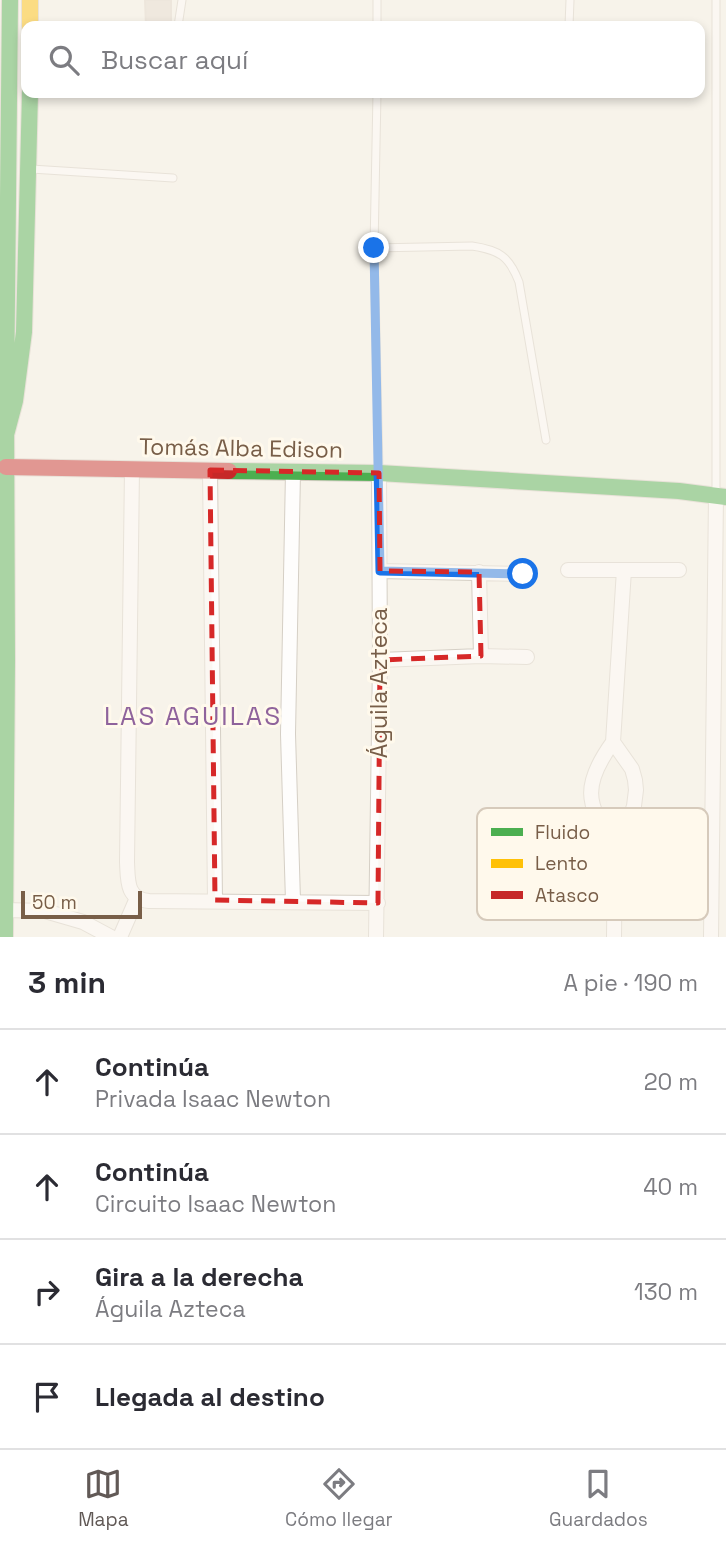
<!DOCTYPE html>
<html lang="es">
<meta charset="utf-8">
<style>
body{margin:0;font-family:"Space Grotesk",sans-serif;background:#f7f7f7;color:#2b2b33}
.scale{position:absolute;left:21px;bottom:18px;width:121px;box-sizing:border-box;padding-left:7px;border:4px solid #785e48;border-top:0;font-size:19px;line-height:24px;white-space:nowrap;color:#785e48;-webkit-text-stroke:5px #fff9ec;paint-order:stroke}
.stop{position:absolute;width:21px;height:21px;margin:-16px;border:5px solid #1a73e8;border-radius:50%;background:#fff}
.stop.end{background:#1a73e8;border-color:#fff;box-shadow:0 2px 7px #0008}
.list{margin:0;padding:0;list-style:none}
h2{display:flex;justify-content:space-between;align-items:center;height:91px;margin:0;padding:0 28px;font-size:30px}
h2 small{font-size:23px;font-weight:400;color:#7c7c81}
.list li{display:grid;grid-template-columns:46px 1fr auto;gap:21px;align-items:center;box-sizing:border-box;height:105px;padding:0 28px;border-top:2px solid #e1e1e2}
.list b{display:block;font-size:26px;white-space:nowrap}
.list p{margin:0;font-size:23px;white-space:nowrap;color:#7c7c81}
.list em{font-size:23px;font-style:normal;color:#7c7c81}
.icon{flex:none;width:38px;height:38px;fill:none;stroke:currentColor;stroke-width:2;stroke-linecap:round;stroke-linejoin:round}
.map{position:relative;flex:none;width:726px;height:937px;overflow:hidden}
.search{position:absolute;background:#fff;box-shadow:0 4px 10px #0003;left:21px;right:21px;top:21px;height:77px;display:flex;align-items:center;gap:18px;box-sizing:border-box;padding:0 24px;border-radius:14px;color:#7c7c81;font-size:26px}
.sheet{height:511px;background:#fff}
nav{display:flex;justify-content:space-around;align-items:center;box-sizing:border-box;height:98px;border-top:2px solid #e1e1e2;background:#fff;font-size:19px;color:#7c7c81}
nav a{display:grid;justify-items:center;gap:4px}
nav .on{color:#615956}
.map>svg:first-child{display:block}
.building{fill:#e4dcd1;stroke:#e1d8cc;stroke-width:2}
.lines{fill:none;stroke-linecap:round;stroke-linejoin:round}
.lane-casing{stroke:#d5cfc5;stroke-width:9}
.street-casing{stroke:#d5cfc5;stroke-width:16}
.fast-casing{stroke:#d6cfc5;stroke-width:18}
.slow-casing{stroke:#d6cfc5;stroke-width:18}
.jam-casing{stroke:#d6cfc5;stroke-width:18}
.lane{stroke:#fefdfc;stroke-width:7}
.street{stroke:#fefdfc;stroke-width:14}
.fast{stroke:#4caf50;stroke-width:16}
.slow{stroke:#ffc107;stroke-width:16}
.jam{stroke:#c62828;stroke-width:16}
.route{stroke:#1a73e8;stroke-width:9}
.marked{fill:none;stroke:#d62828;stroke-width:5;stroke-dasharray:14 9;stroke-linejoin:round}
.labels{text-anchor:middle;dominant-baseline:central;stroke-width:6;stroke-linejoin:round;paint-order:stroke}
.street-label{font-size:23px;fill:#785e48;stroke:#fff9ec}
.quarter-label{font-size:26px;letter-spacing:2px;fill:#8f639c;stroke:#fff9ec}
.key{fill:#fff9ec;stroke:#d6cabb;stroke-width:2}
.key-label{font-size:19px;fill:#785e48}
</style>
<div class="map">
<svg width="726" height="937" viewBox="0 0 726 937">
<rect width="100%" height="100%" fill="#f7f3ea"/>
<path class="building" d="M145,0H171V26H146Z"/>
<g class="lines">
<defs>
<path id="lane" d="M377,0V26
M716,0V493
M178,26L182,0
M569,26L570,0
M377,93L374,248L379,470
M31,169L173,178
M374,248L472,246C499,250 509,256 519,282L546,440"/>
<path id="street" d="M132,469L127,862C128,880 126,899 149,901L378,903
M210,470L215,900
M293,472L288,734L293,901
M568,570H679
M380,571L523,574
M479,572L481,656
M380,660L481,656L527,657
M613,742L632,769L635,780L636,790L634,806L630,818L615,843L614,937
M615,843C583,805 584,782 613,742L624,570
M5,910L45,911L83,922L111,937
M120,937L137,898
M376,937L380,660L379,473
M711,937L716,495"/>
<path id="fast" d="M6,435L15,401L24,332L30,93
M229,471L379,473L679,491L726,497
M5,937L7,660L6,397L10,0"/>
<path id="slow" d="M30,0V26"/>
<path id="jam" d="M6,467L229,471"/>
</defs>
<use href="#lane" class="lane-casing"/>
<use href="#street" class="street-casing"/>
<use href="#fast" class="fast-casing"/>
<use href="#slow" class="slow-casing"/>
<use href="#jam" class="jam-casing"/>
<use href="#lane" class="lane"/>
<use href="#street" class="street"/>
<use href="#fast" class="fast"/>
<use href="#slow" class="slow"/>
<use href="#jam" class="jam"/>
</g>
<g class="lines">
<path class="route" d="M374,248L380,571L523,574"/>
</g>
<path d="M0 0H726V937H0ZM210,470L379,473L380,571L479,572L481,656L380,660L378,903L215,900Z" fill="#f7f3ea" fill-opacity=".55" fill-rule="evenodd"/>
<path class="marked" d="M210,470L379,473L380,571L479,572L481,656L380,660L378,903L215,900Z"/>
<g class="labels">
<g class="street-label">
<text transform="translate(241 448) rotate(1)">Tomás Alba Edison</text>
<text transform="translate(379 683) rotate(-90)">Águila Azteca</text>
</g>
<g class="quarter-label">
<text x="193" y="716">LAS AGUILAS</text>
</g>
</g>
<rect x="477" y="808" width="231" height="112" rx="10" class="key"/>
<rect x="491" y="828" width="32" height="8" fill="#4caf50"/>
<rect x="491" y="859" width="32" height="9" fill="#ffc107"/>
<rect x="491" y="891" width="32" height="8" fill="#c62828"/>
<g class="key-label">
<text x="535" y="839">Fluido</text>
<text x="535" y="870">Lento</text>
<text x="535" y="902">Atasco</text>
</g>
</svg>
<div class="scale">50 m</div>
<div class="stop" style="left:523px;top:574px"></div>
<div class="stop end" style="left:374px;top:248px"></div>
<div class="search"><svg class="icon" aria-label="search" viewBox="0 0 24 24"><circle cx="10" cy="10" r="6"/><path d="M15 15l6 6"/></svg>Buscar aquí</div>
</div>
<section class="sheet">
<h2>3 min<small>A pie · 190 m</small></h2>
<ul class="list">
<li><svg class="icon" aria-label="ahead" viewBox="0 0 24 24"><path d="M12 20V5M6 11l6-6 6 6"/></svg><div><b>Continúa</b><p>Privada Isaac Newton</p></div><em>20 m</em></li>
<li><svg class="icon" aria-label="ahead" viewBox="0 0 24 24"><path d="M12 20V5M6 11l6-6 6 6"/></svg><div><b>Continúa</b><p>Circuito Isaac Newton</p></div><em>40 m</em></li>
<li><svg class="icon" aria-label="right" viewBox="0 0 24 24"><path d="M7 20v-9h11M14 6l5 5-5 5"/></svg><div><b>Gira a la derecha</b><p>Águila Azteca</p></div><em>130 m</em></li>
<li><svg class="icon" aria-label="arrive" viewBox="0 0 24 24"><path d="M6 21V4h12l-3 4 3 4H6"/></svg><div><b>Llegada al destino</b></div></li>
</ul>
</section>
<nav>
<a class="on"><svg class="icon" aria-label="map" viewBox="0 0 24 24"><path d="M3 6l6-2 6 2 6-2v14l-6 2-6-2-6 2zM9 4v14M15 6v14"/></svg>Mapa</a>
<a><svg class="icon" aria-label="directions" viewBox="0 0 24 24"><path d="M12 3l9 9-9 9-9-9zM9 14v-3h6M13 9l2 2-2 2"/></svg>Cómo llegar</a>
<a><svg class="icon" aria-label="saved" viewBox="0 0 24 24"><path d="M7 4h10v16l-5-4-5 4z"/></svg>Guardados</a>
</nav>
